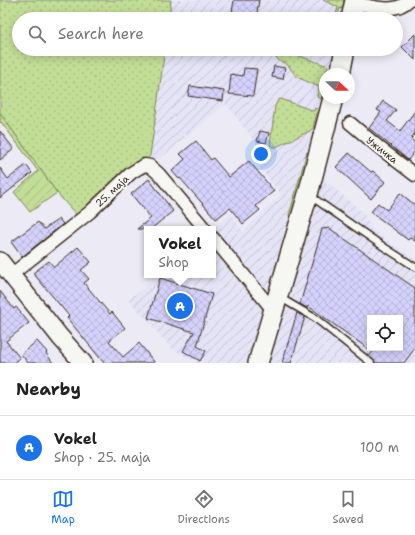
<!DOCTYPE html>
<meta charset="utf-8">
<style>
body{margin:0;font-family:"Shantell Sans",sans-serif;background:#f2f2f2;color:#222}
.controls{position:absolute;right:12px;bottom:12px;display:grid;overflow:hidden;border-radius:0px;box-shadow:0 2px 10px #0003}
.controls button{width:36px;height:36px;display:grid;place-items:center;padding:0;border:0;border-bottom:1px solid #e0e0e0;background:#fff;color:#222;font:20px sans-serif}
.compass{position:absolute;left:319px;top:68px;width:36px;height:36px;border-radius:50%;background:#fff;box-shadow:0 2px 10px #0003;rotate:112deg}
.you{position:absolute;left:261px;top:154px;width:14px;height:14px;margin:-10px;border:3px solid #fff;border-radius:50%;background:#1a73e8;box-shadow:0 0 0 6px #1a73e833}
.badge{display:grid;place-items:center;width:26px;height:26px;border-radius:50%;background:#1a73e8;color:#fff;font-size:13px;font-weight:700}
.pin{position:absolute;translate:-50% -50%;border:2px solid #fff;box-shadow:0 1px 4px #0006}
.popup{position:absolute;left:144px;top:226px;width:72px;height:52px;box-sizing:border-box;display:grid;place-content:center;border-radius:0px;background:#fff;filter:drop-shadow(0 1px 3px #0005);font-size:13px;white-space:nowrap;color:#767676}
.popup b{font-size:15px;color:#222}
.popup::after{content:'';position:absolute;left:50%;top:100%;margin-left:-8px;border:8px solid transparent;border-top-color:#fff}
.list{margin:0;padding:0;list-style:none}
h2{display:flex;justify-content:space-between;align-items:center;height:52px;margin:0;padding:0 16px;font-size:17px}
h2 small{font-size:13px;font-weight:400;color:#767676}
.list li{display:grid;grid-template-columns:26px 1fr auto;gap:12px;align-items:center;box-sizing:border-box;height:64px;padding:0 16px;border-top:1px solid #e0e0e0}
.list b{display:block;font-size:15px;white-space:nowrap}
.list p{margin:0;font-size:13px;white-space:nowrap;color:#767676}
.list em{font-size:13px;font-style:normal;color:#767676}
.icon{flex:none;width:22px;height:22px;fill:none;stroke:currentColor;stroke-width:2;stroke-linecap:round;stroke-linejoin:round}
.map{position:relative;flex:none;width:415px;height:363px;overflow:hidden}
.search{position:absolute;background:#fff;box-shadow:0 2px 10px #0003;left:12px;right:12px;top:12px;height:44px;display:flex;align-items:center;gap:10px;box-sizing:border-box;padding:0 14px;border-radius:22px;color:#767676;font-size:15px}
.sheet{height:116px;background:#fff}
nav{display:flex;justify-content:space-around;align-items:center;box-sizing:border-box;height:56px;border-top:1px solid #e0e0e0;background:#fff;font-size:11px;color:#767676}
nav a{display:grid;justify-items:center;gap:2px}
nav .on{color:#1a73e8}
.map>svg:first-child{display:block}
.industrial{fill:url(#industrial-furrows);fill-rule:evenodd}
.grass{fill:url(#grass-dots);stroke:#7e845a}
.garden{fill:url(#garden-furrows);stroke:#7e845a}
.building{fill:url(#building-cross-hatch);stroke:#3b2a1e}
.lines{fill:none;stroke-linecap:round;stroke-linejoin:round}
.lane-casing{stroke:#3b2a1e;stroke-width:9}
.street-casing{stroke:#3b2a1e;stroke-width:15}
.secondary-casing{stroke:#3b2a1e;stroke-width:20}
.primary-casing{stroke:#3b2a1e;stroke-width:22}
.lane{stroke:#f6f6f2;stroke-width:6}
.street{stroke:#f6f6f2;stroke-width:12}
.secondary{stroke:#f6f6f2;stroke-width:17}
.primary{stroke:#f6f6f2;stroke-width:19}
.labels{text-anchor:middle;dominant-baseline:central;stroke-width:4;stroke-linejoin:round;paint-order:stroke}
.street-label{font-size:10px;fill:#3b2a1e;stroke:#f6f6f2}
</style>
<div class="map">
<svg width="415" height="363" viewBox="0 0 415 363">
<defs>
<pattern id="industrial-furrows" width="10" height="10" patternUnits="userSpaceOnUse"><rect width="10" height="10" fill="#e5e4f7"/><path d="M-1 1l2-2M0 10L10 0M9 11l2-2" fill="none" stroke="#c5c4d3"/></pattern>
<pattern id="grass-dots" width="8" height="8" patternUnits="userSpaceOnUse"><rect width="8" height="8" fill="#c2de96"/><path d="M2 2h.1M6 6h.1" fill="none" stroke="#a8bf81" stroke-width="1.8" stroke-linecap="round"/></pattern>
<pattern id="garden-furrows" width="10" height="10" patternUnits="userSpaceOnUse"><rect width="10" height="10" fill="#c2de96"/><path d="M-1 1l2-2M0 10L10 0M9 11l2-2" fill="none" stroke="#a8bf81"/></pattern>
<pattern id="building-cross-hatch" width="8" height="8" patternUnits="userSpaceOnUse"><rect width="8" height="8" fill="#d4d2fb"/><path d="M0 0l8 8M0 8l8-8" fill="none" stroke="#b7b4d7"/></pattern>
</defs>
<rect width="100%" height="100%" fill="#ecebf5"/>
<filter id="ink" filterUnits="userSpaceOnUse"><feTurbulence type="fractalNoise" baseFrequency=".025" numOctaves="2"/><feDisplacementMap in="SourceGraphic" scale="8" xChannelSelector="R" yChannelSelector="G"/><feConvolveMatrix kernelMatrix="1 2 1 2 8 2 1 2 1" color-interpolation-filters="sRGB"/></filter>
<g filter="url(#ink)">
<path class="industrial" d="M171,0H347L343,19H169Z
M165,49H336L331,74H325V98L250,363H197L171,348L129,300L158,275H213V229H211L231,213L243,231L281,194L257,165L265,155L226,104L155,163L150,156Z
M321,176L363,213L372,230L415,260V363H268ZM370,318H400V348H370Z"/>
<path class="grass" d="M0,0H171L169,19H19V49H165L150,156L78,217L57,193L0,113Z
M323,0H344L343,9L340,8L337,19L335,18L338,7Z
M270,49H280L328,66L326,74H325L321,99L317,97L319,87L297,77L287,64L279,61Z
M281,99L314,111L315,108L318,109L313,128L310,131L276,147H273L270,145L275,106L278,100Z
M307,152L310,154L291,219L289,215Z"/>
<path class="garden" d="M0,113L57,193L30,212L14,192L38,171L1,122L0,123Z"/>
<path class="building" d="M234,0H259L256,19H231Z
M415,34V60L402,47Z
M274,66L285,68L283,79L272,77Z
M244,68L257,69L253,96L229,94L231,74L243,76Z
M190,86L224,91L223,101L188,96Z
M383,101L396,110L387,121L400,131L415,111V133L411,139L415,143V151L408,160L369,128L381,112L377,110Z
M0,131L14,149L0,160Z
M260,131L269,133L266,143L257,141Z
M196,141L211,160L213,158L229,177L249,161L274,191L256,206L260,210L243,224L230,208L216,219L180,178L179,179L172,171L185,159L180,154Z
M349,153L371,172L373,171L385,182L371,199L336,167Z
M26,165L32,173L0,198V168L8,179Z
M149,179L173,211L151,229H137L151,218L131,194Z
M400,193L415,205V241L410,238L408,240L371,212L378,203L387,210Z
M59,219L63,224L22,257L11,242L38,222L44,229Z
M329,228L415,288V348L404,363H376L369,356L376,348H400V318H370V350L308,306L307,308L300,304L322,229Z
M78,247L91,262L81,270L89,279L84,283L110,314L112,312L125,328L109,341L123,357L139,343L155,363H104L67,318L69,316L33,273L49,261L54,267Z
M160,278L212,294L197,346L206,351L200,361L183,351L194,332L148,318Z
M0,291L14,309L16,307L29,323L6,341L20,358L13,363H0Z
M297,313L305,317L291,363H282Z
M37,341L47,352L46,353L53,363H28L21,354Z"/>
<g class="lines">
<defs>
<path id="lane" d="M309,195L384,247L415,267
M279,297L315,318L371,363"/>
<path id="street" d="M354,3C372,6 395,15 409,0
M350,123L381,149L415,175
M213,238L273,310
M11,275L90,212L131,173L139,168L145,165L150,166L159,174L205,229"/>
<path id="secondary" d="M0,261L60,337L83,363"/>
<path id="primary" d="M351,19L355,0
M340,74L345,49
M258,363L308,194L333,98"/>
</defs>
<use href="#lane" class="lane-casing"/>
<use href="#street" class="street-casing"/>
<use href="#secondary" class="secondary-casing"/>
<use href="#primary" class="primary-casing"/>
<use href="#lane" class="lane"/>
<use href="#street" class="street"/>
<use href="#secondary" class="secondary"/>
<use href="#primary" class="primary"/>
</g>
</g>
<g class="labels">
<g class="street-label">
<text transform="translate(382 150) rotate(38)">Ужичка</text>
<text transform="translate(112 191) rotate(-43)">25. маја</text>
</g>
</g>
</svg>
<div class="controls">
<button><svg class="icon" aria-label="locate" viewBox="0 0 24 24"><circle cx="12" cy="12" r="6"/><path d="M12 2v4M12 18v4M2 12h4M18 12h4"/></svg></button>
</div>
<svg class="compass" viewBox="-18 -18 36 36"><path d="M0-13l5 13h-10z" fill="#e53935"/><path d="M0 13l5-13h-10z" fill="#767676"/></svg>
<div class="you"></div>
<div class="pin badge" style="left:180px;top:306px">A</div>
<div class="popup"><b>Vokel</b>Shop</div>
<div class="search"><svg class="icon" aria-label="search" viewBox="0 0 24 24"><circle cx="10" cy="10" r="6"/><path d="M15 15l6 6"/></svg>Search here</div>
</div>
<section class="sheet">
<h2>Nearby<small></small></h2>
<ul class="list">
<li><span class="badge">A</span><div><b>Vokel</b><p>Shop · 25. маја</p></div><em>100 m</em></li>
</ul>
</section>
<nav>
<a class="on"><svg class="icon" aria-label="map" viewBox="0 0 24 24"><path d="M3 6l6-2 6 2 6-2v14l-6 2-6-2-6 2zM9 4v14M15 6v14"/></svg>Map</a>
<a><svg class="icon" aria-label="directions" viewBox="0 0 24 24"><path d="M12 3l9 9-9 9-9-9zM9 14v-3h6M13 9l2 2-2 2"/></svg>Directions</a>
<a><svg class="icon" aria-label="saved" viewBox="0 0 24 24"><path d="M7 4h10v16l-5-4-5 4z"/></svg>Saved</a>
</nav>
